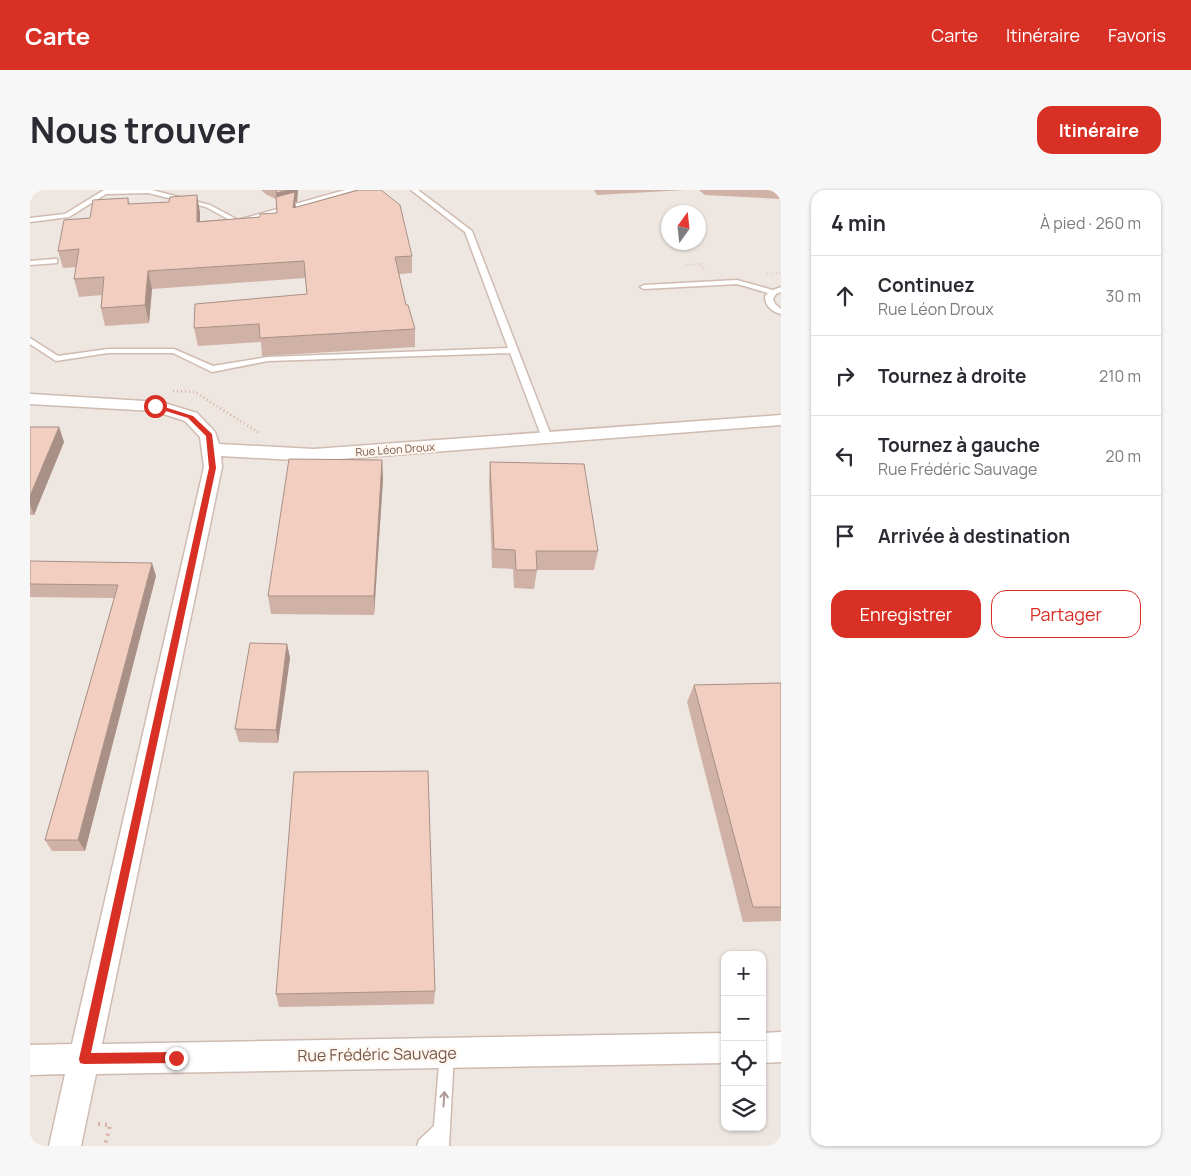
<!DOCTYPE html>
<html lang="fr">
<meta charset="utf-8">
<style>
body{margin:0;font-family:Manrope,sans-serif;background:#f7f7f7;color:#2b2b33}
.controls{position:absolute;right:15px;bottom:15px;display:grid;overflow:hidden;border-radius:10px;box-shadow:0 1px 4px #0004}
.controls button{width:45px;height:45px;display:grid;place-items:center;padding:0;border:0;border-bottom:1px solid #e1e1e2;background:#fff;color:#2b2b33;font:25px sans-serif}
.compass{position:absolute;left:631px;top:15px;width:45px;height:45px;border-radius:50%;background:#fff;box-shadow:0 1px 4px #0004;rotate:15deg}
.stop{position:absolute;width:15px;height:15px;margin:-11px;border:4px solid #d93025;border-radius:50%;background:#fff}
.stop.end{background:#d93025;border-color:#fff;box-shadow:0 1px 5px #0008}
.list{margin:0;padding:0;list-style:none}
h2{display:flex;justify-content:space-between;align-items:center;height:65px;margin:0;padding:0 20px;font-size:21px}
h2 small{font-size:16px;font-weight:400;color:#7c7c81}
.list li{display:grid;grid-template-columns:32px 1fr auto;gap:15px;align-items:center;box-sizing:border-box;height:80px;padding:0 20px;border-top:1px solid #e1e1e2}
.list b{display:block;font-size:19px;white-space:nowrap}
.list p{margin:0;font-size:16px;white-space:nowrap;color:#7c7c81}
.list em{font-size:16px;font-style:normal;color:#7c7c81}
.actions{display:flex;gap:10px;padding:15px 20px}
.actions a{flex:1;padding:11px 0;border:1px solid #d93025;border-radius:15px;text-align:center;font-size:18px;color:#d93025}
.actions .main{background:#d93025;color:#fff}
.icon{flex:none;width:28px;height:28px;fill:none;stroke:currentColor;stroke-width:2;stroke-linecap:round;stroke-linejoin:round}
.map{position:relative;flex:none;width:751px;height:956px;overflow:hidden;border-radius:15px}
header{display:flex;align-items:center;gap:30px;box-sizing:border-box;height:70px;padding:0 25px;background:#d93025;color:#fff}
header strong{font-size:24px}
nav{display:flex;gap:28px;margin-inline-start:auto;font-size:18px}
.intro{display:flex;align-items:center;justify-content:space-between;box-sizing:border-box;height:120px;padding:0 30px}
h1{margin:0;font-size:35px}
.button{padding:12px 22px;border-radius:15px;background:#d93025;color:#fff;font-size:18px;font-weight:700}
main{display:flex;gap:30px;padding:0 30px}
aside{flex:1;background:#fff;border-radius:15px;box-shadow:0 1px 4px #0004}
.map>svg:first-child{display:block}
.industrial{fill:#ede6e1;fill-rule:evenodd}
.lines{fill:none;stroke-linecap:round;stroke-linejoin:round}
.lane-casing{stroke:#d0bbb0;stroke-width:3}
.street-casing{stroke:#d0bbb0;stroke-width:3}
.path-far2{stroke:#d7b1a2;stroke-width:2;stroke-dasharray:0.5 2.5;stroke-linecap:butt}
.path-far1{stroke:#d7b1a2;stroke-width:2.5;stroke-dasharray:1 3;stroke-linecap:butt}
.path{stroke:#d7b1a2;stroke-width:4;stroke-dasharray:2 5;stroke-linecap:butt}
.lane{fill:#fff;fill-rule:evenodd}
.street{fill:#fff;fill-rule:evenodd}
.wall{fill:#cfb1a5}
.shaded-wall{fill:#a99086}
.building{fill:#f1cec0;stroke:#a99086}
.oneway{stroke:#ad9a94}
.route{fill:#d93025}
.labels{text-anchor:middle;dominant-baseline:central;stroke-width:4;stroke-linejoin:round;paint-order:stroke}
.far-street-label{font-size:11px;fill:#76574c;stroke:#fff7ee}
.near-street-label{font-size:16px;fill:#76574c;stroke:#fff7ee}
</style>
<header>
<strong>Carte</strong>
<nav><a>Carte</a><a>Itinéraire</a><a>Favoris</a></nav>
</header>
<div class="intro"><h1>Nous trouver</h1><a class="button">Itinéraire</a></div>
<main>
<div class="map">
<svg width="751" height="956" viewBox="0 0 751 956">
<rect width="100%" height="100%" fill="#fcf2e8"/>
<path class="industrial" d="M0,0H751V956H0ZM638,22H668V52H638ZM695,765H732V937H695Z"/>
<g class="lines">
<defs>
<path id="lane" d="M74,0H122L180,15L208,30L315,0H325L207,34L176,17L118,3L76,4L39,27L0,32V28L35,24Z
M381,0H388L442,41L522,248L520,250H514L512,248L480,163L238,171L182,182L143,163H78L26,171L0,154V148L28,166L78,159H144L183,176L238,167L478,158L435,42Z
M24,69H27V73L0,75V71Z
M707,90L743,100L751,97V102L746,104L743,109L745,114L751,119V124C742,122 735,116 735,106L738,103L707,94L614,99L610,97L614,95Z
M417,856L422,858L424,863L419,956H387L389,950L404,936L410,863L412,858Z"/>
<path id="street" d="M0,204L131,212L167,223L185,242L189,254L284,259L751,225V235L284,271L191,266L192,277L72,854L695,843V873L66,884L51,956H19L35,884L0,885V855L42,854L174,277L170,247L155,231L124,221L0,214Z
M751,842V872L732,873V843Z"/>
</defs>
<use href="#lane" class="lane-casing"/>
<use href="#street" class="street-casing"/>
<path class="path-far2" d="M656,75L671,74L674,80
M737,84L751,83"/>
<path class="path-far1" d="M143,201L165,202L229,243"/>
<path class="path" d="M68,934L80,935L75,956"/>
<use href="#lane" class="lane"/>
<use href="#street" class="street"/>
</g>
<path class="wall" d="M231,0H268L267,12H265L266,17L382,66V83L369,84L376,115L385,139V157L232,166L231,152L168,156L164,138L277,104L275,88L122,99L119,133L75,136L71,118L72,105L49,107L44,89L46,77L33,78L28,61L60,28L98,8L100,14L170,22V31L230,27L247,23L246,9L237,5Z
M564,0H655L567,5Z
M669,0H751V9L675,5Z
M0,237H29L34,252L4,325H0Z
M352,270L353,289L344,425L241,424L238,406Z
M460,272L568,361L564,380H507L504,399L484,398L483,379L462,378L459,291Z
M0,371L126,386L55,661H22L15,650L84,408L0,407Z
M257,454L260,468L248,553L209,552L205,539Z
M751,493V731L713,732L657,512L664,495Z
M405,801L404,814L249,817L246,804Z"/>
<path class="shaded-wall" d="M259,0H268L267,12H265L266,19L247,17L246,3Z
M167,5L170,22V49L167,32Z
M118,81L122,99L119,133L115,115Z
M29,237L34,252L4,325L0,315V306Z
M352,270L353,289L344,425V406Z
M122,373L126,386L55,661L48,650Z
M257,454L260,468L248,553L246,540Z"/>
<path class="building" d="M246,0H259L246,3Z
M329,0H351L370,15L382,66L365,67L376,115H378L385,139L230,148L229,134L164,138L165,114L277,104L274,71L118,81L115,115L71,118L74,87L44,89L49,59L28,61L34,30L60,28L63,10L98,8V14L139,12L140,7L167,5V32L230,27V24L247,23L246,7L265,2L263,18Z
M0,237H29L0,306Z
M259,269L352,270L344,406H238Z
M460,272L554,274L568,361H506L507,380H486L485,360L464,359Z
M0,371L122,373L48,650H15L88,395L0,394Z
M220,453L257,454L246,540L205,539Z
M751,493V717H723L664,495Z
M398,581L405,801L246,804L264,582Z"/>
<defs><path id="oneway-shaft" d="M-6 0H5M1.5-3L5.5 0L1.5 3" fill="none" stroke-width="1.6" stroke-linecap="round" stroke-linejoin="round" transform="scale(1.25)"/></defs>
<use class="oneway" href="#oneway-shaft" transform="translate(414 909) rotate(-86)"/>
<path class="route" d="M125,214L163,226L182,244L186,278L61,863L146,862L149,864L151,868L149,871L146,873L54,874L50,873L49,869L179,278L176,246L158,228L123,217L122,216Z"/>
<g class="labels">
<g class="far-street-label">
<text transform="translate(365 259) rotate(-4)">Rue Léon Droux</text>
</g>
<g class="near-street-label">
<text transform="translate(347 864) rotate(-1)">Rue Frédéric Sauvage</text>
</g>
</g>
</svg>
<div class="controls">
<button>+</button>
<button>−</button>
<button><svg class="icon" aria-label="locate" viewBox="0 0 24 24"><circle cx="12" cy="12" r="6"/><path d="M12 2v4M12 18v4M2 12h4M18 12h4"/></svg></button>
<button><svg class="icon" aria-label="layers" viewBox="0 0 24 24"><path d="M12 4l9 5-9 5-9-5zM3 14l9 5 9-5"/></svg></button>
</div>
<svg class="compass" viewBox="-18 -18 36 36"><path d="M0-13l5 13h-10z" fill="#e53935"/><path d="M0 13l5-13h-10z" fill="#7c7c81"/></svg>
<div class="stop" style="left:125px;top:216px"></div>
<div class="stop end" style="left:146px;top:868px"></div>
</div>
<aside>
<h2>4 min<small>À pied · 260 m</small></h2>
<ul class="list">
<li><svg class="icon" aria-label="ahead" viewBox="0 0 24 24"><path d="M12 20V5M6 11l6-6 6 6"/></svg><div><b>Continuez</b><p>Rue Léon Droux</p></div><em>30 m</em></li>
<li><svg class="icon" aria-label="right" viewBox="0 0 24 24"><path d="M7 20v-9h11M14 6l5 5-5 5"/></svg><div><b>Tournez à droite</b></div><em>210 m</em></li>
<li><svg class="icon" aria-label="left" viewBox="0 0 24 24"><path d="M17 20v-9H6M10 6l-5 5 5 5"/></svg><div><b>Tournez à gauche</b><p>Rue Frédéric Sauvage</p></div><em>20 m</em></li>
<li><svg class="icon" aria-label="arrive" viewBox="0 0 24 24"><path d="M6 21V4h12l-3 4 3 4H6"/></svg><div><b>Arrivée à destination</b></div></li>
</ul>
<div class="actions"><a class="main">Enregistrer</a><a>Partager</a></div>
</aside>
</main>
